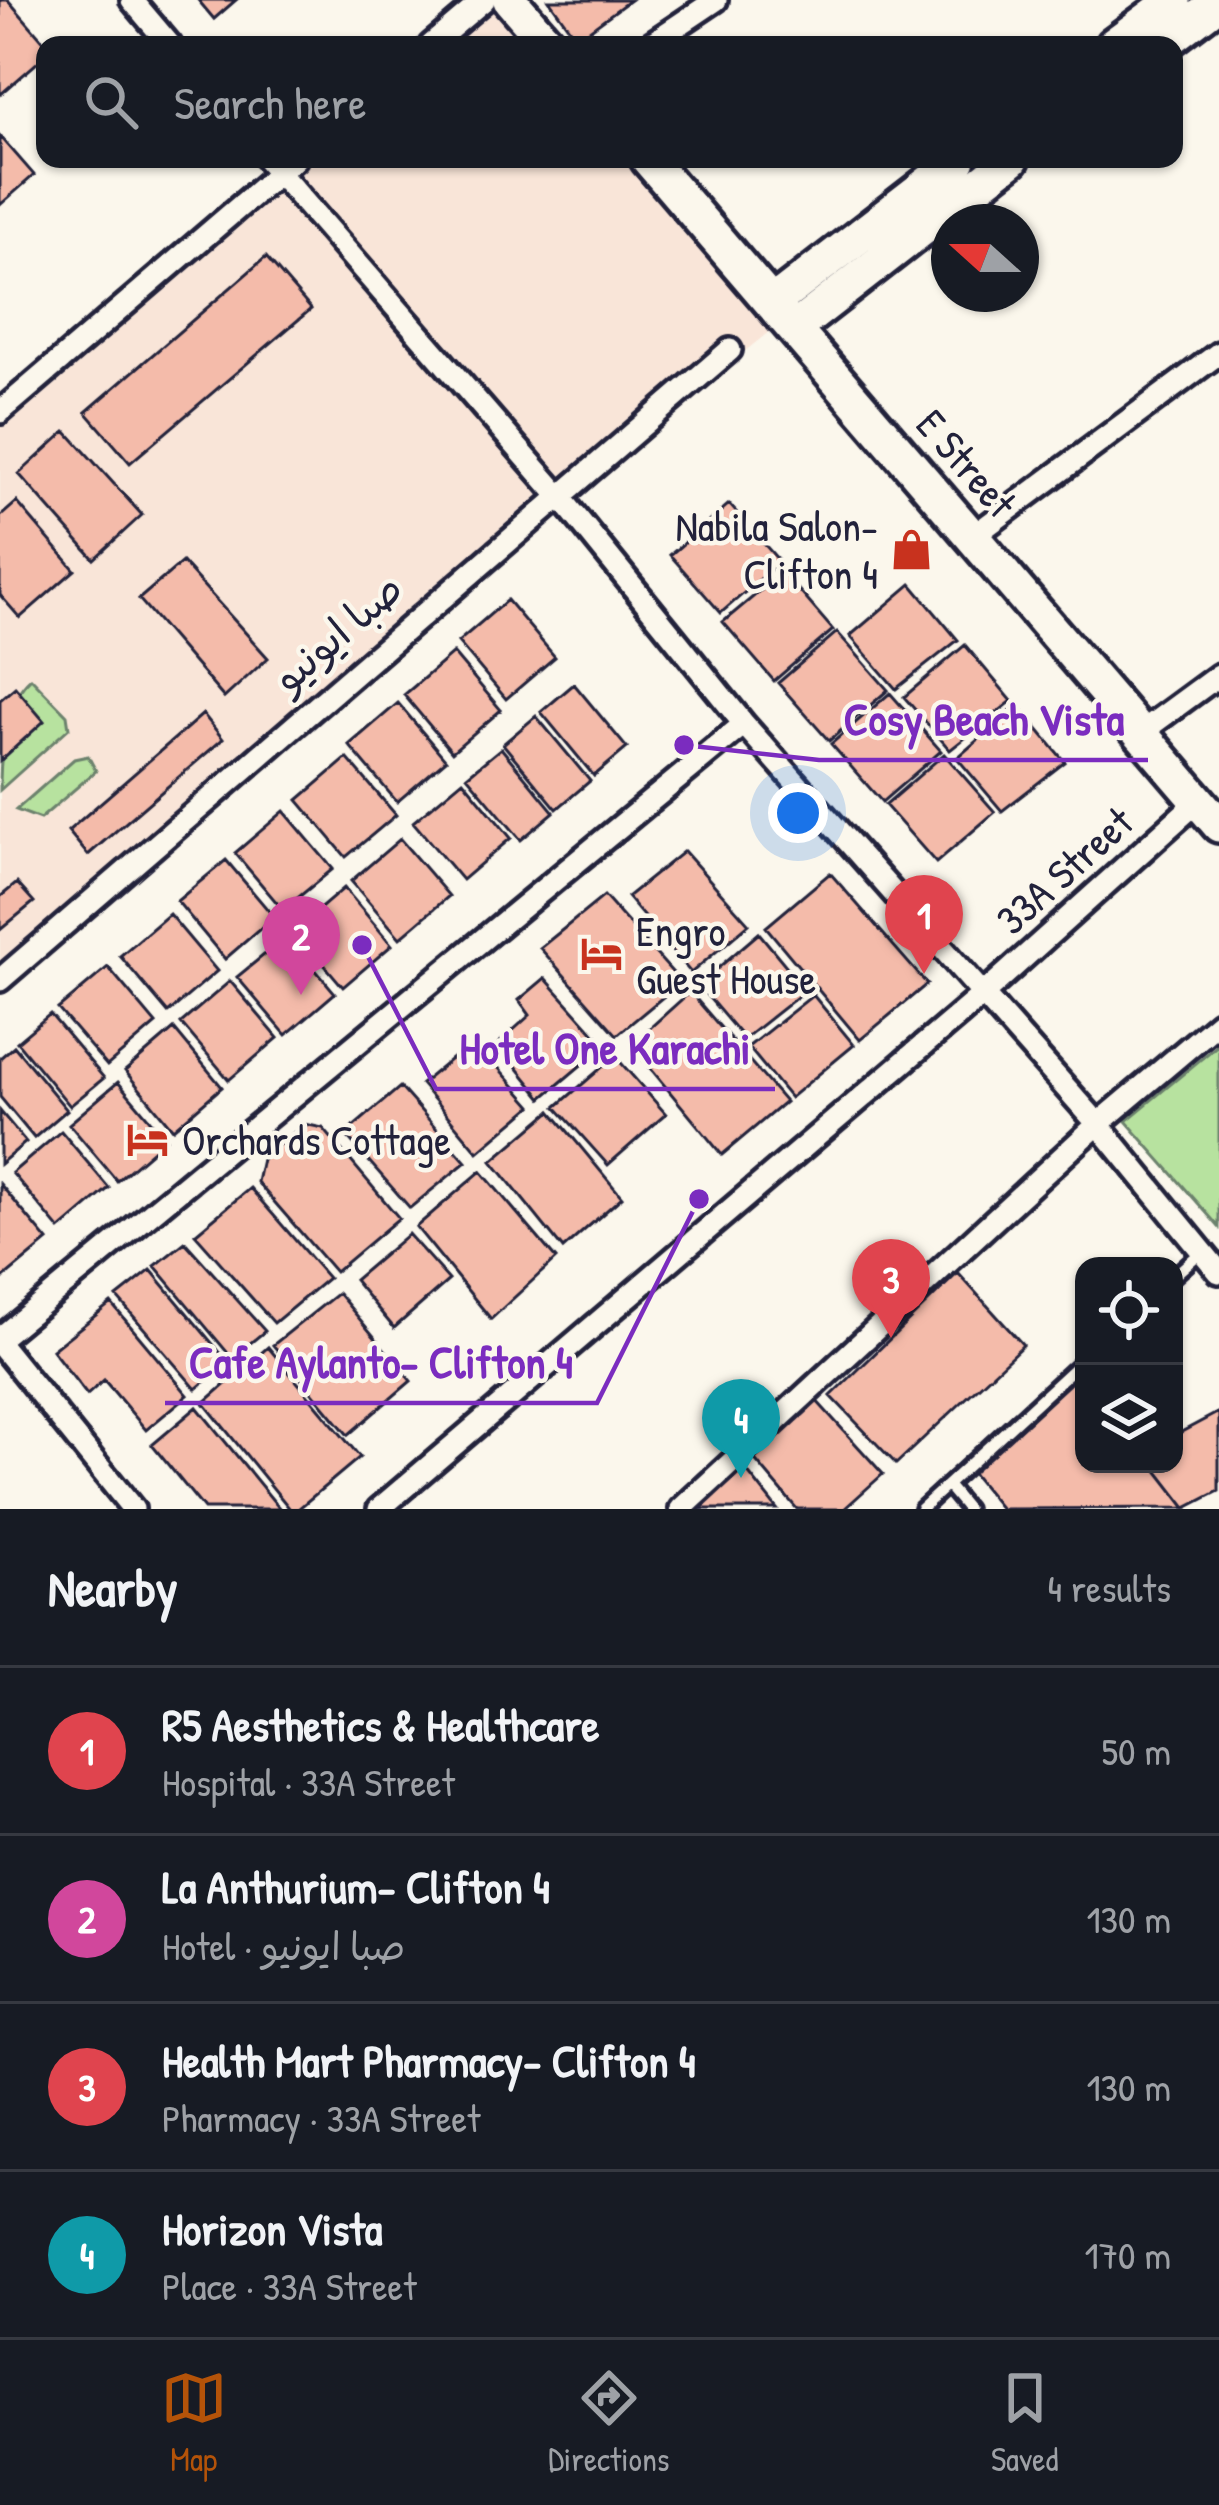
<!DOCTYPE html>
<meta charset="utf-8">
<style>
body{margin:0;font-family:"Patrick Hand","Playpen Sans Arabic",sans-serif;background:#242831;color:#f1f3f6}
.controls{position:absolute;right:36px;bottom:36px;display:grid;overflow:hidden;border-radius:24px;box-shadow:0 3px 9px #0004}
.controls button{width:108px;height:108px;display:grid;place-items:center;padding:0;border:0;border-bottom:3px solid #363941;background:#171b24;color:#f1f3f6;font:60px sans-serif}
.compass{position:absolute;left:931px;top:204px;width:108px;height:108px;border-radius:50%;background:#171b24;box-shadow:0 3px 9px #0004;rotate:291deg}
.you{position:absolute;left:798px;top:813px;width:42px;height:42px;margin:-30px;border:9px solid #fff;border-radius:50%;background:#1a73e8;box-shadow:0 0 0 18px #1a73e833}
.badge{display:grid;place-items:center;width:78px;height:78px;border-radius:50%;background:#b45309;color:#fff;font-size:39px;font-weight:700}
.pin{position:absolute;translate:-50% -99px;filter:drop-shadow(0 3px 6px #0008)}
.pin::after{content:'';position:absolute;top:63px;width:42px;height:36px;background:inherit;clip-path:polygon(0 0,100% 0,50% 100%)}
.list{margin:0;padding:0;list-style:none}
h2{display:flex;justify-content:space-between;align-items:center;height:156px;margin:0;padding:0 48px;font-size:51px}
h2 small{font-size:39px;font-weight:400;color:#9ea1a6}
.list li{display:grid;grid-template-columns:78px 1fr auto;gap:36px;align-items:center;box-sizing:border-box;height:168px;padding:0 48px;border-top:3px solid #363941}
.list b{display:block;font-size:45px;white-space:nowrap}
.list p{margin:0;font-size:39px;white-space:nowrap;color:#9ea1a6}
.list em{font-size:39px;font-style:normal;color:#9ea1a6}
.icon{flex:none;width:66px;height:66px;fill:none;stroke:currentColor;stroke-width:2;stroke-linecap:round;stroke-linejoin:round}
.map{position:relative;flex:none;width:1219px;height:1509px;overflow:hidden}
.search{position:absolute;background:#171b24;box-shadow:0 3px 9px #0004;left:36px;right:36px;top:36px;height:132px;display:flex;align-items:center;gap:30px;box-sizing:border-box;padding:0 42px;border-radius:24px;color:#9ea1a6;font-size:45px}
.sheet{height:828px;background:#171b24}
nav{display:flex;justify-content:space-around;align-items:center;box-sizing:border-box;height:168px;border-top:3px solid #363941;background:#171b24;font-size:33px;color:#9ea1a6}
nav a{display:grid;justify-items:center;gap:6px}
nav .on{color:#b45309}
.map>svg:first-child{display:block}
.built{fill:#f9e5d8}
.green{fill:#b7e29f;stroke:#6c826d;stroke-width:3}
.building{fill:#f4bbaa;stroke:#22223b;stroke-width:3}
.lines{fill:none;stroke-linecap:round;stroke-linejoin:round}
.service-casing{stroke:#22223b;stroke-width:20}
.minor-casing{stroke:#22223b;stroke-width:30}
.secondary-casing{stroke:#22223b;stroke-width:42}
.service{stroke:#fbf7ec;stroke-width:10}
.minor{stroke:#fbf7ec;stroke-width:21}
.secondary{stroke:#fbf7ec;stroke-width:33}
.labels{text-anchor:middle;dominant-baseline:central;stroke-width:9;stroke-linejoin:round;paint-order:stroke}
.street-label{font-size:42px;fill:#22223b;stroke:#fbf7ec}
.poi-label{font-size:42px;fill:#22223b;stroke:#fbf7ec;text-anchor:start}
.leader{fill:none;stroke:#7b2cbf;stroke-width:4.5}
.callout-dot{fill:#7b2cbf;stroke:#fbf7ec;stroke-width:4.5}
.callout-label{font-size:45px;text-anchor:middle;font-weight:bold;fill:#7b2cbf;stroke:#fbf7ec;stroke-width:9;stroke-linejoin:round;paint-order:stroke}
</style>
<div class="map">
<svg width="1219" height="1509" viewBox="0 0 1219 1509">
<rect width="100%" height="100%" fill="#fbf7ec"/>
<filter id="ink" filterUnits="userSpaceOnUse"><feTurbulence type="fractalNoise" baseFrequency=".00833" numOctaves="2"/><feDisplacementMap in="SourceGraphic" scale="24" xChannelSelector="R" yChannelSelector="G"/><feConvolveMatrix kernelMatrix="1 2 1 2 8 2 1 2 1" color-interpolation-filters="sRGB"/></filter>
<g filter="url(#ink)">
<path class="built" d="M484,0H510L549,45H430Z
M293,159H647L785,319L562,498L0,980V414Z"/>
<path class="green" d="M31,678L67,715L69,728L0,790C0,755 3,702 31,678Z
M88,756L96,771L40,819L16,810L74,759Z
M1219,1044V1227L1126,1121Z"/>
<path class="building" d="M0,0H8L47,45L45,56L0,95Z
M198,0H236L214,19Z
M549,0H630L577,39Z
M0,136L34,175L0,205Z
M266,257L311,309L130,463L86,412Z
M66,431L142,515L94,559L19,474Z
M17,502L75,570L20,618L0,595V517Z
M729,504L780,562L721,613L670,555Z
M182,562L268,658L224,698L139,599Z
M783,572L833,630L774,681L723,622Z
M911,584L958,640L896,689L850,636Z
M507,600L555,657L506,699L458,642Z
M837,632L888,690L829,741L778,683Z
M965,645L1012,701L950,750L904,697Z
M453,653L501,710L452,752L404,695Z
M574,684L627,748L594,776L541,712Z
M15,687L44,721L0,761V700Z
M890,693L941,751L882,802L831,744Z
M398,703L446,760L397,802L349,745Z
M1018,705L1065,762L1002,811L957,758Z
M203,714L223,739L88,855L68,831Z
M536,716L590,781L557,809L503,744Z
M501,748L554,812L521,840L467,776Z
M944,754L995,812L936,863L885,805Z
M347,758L396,815L346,857L298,800Z
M463,780L511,838L462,880L413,822Z
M284,811L333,869L283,910L235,853Z
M400,839L449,896L400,938L351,881Z
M684,851L749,924L691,973L627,897Z
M226,860L274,917L225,959L177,901Z
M830,873L927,984L860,1040L766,927Z
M17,883L34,902L0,930V897Z
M344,888L392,945L343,987L295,930Z
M604,896L681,982L617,1035L540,948Z
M169,914L217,971L168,1013L120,956Z
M759,933L806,990L744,1039L698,985Z
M287,936L335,993L286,1035L237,977Z
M108,967L156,1024L107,1066L58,1009Z
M545,978L605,1045L542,1098L498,1044L530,1015L519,1000Z
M230,981L278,1038L229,1080L181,1023Z
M690,992L785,1102L722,1155L631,1045Z
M813,995L854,1045L790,1098L748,1047Z
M50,1014L104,1078L70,1106L17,1042Z
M174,1029L222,1087L173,1129L125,1071Z
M474,1040L532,1106L478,1152L421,1084Z
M14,1046L67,1110L34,1138L0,1097V1058Z
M615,1056L666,1114L608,1165L556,1107Z
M118,1082L166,1139L117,1181L69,1124Z
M400,1087L466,1162L410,1208L345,1134Z
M0,1111L26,1142L0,1164Z
M551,1111L622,1197L563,1249L492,1161Z
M304,1124L323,1128L399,1218L335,1272L257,1182L262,1159Z
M61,1131L109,1188L60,1230L12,1173Z
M481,1171L556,1259L491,1319L416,1227Z
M0,1184L48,1241L0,1281Z
M250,1188L328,1278L274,1323L195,1234Z
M408,1234L449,1280L394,1328L354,1280Z
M185,1242L265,1331L232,1358L155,1266Z
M151,1270L228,1362L196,1389L117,1297Z
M958,1273L1023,1345L896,1464L831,1396Z
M338,1293L411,1381L348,1435L273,1345Z
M111,1303L188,1395L146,1430L104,1380L87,1395L52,1350Z
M268,1347L360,1457L298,1509H290L204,1403Z
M1076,1376L1084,1385V1464H1152L1186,1508L1001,1509L971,1472Z
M814,1398L883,1474L844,1509H797L752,1456Z
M197,1407L280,1509H204L152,1445Z
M1219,1412V1491L1186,1508L1152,1464H1174V1436Z
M743,1466L777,1509H695L717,1490Z"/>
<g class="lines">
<defs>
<path id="service" d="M1174,1276L1202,1251
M947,1485L967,1509
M921,1509L1084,1359"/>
<path id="minor" d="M132,0L170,45
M431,45L484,0
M649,45L716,0
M267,159L562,499L744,724L1098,1124L1219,1272
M0,412L295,159
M972,537L1219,353
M1140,733L1219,675
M0,980L730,350
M0,1338L744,724
M0,1344L133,1509
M379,1509L980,997L1198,801
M681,1509L1098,1124L1219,1022"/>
<path id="secondary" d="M510,0L549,45
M1113,45L1174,0
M1162,45L1219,2
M648,159L1219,825
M773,303L959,159
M794,329L1012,159"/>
</defs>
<use href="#service" class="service-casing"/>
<use href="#minor" class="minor-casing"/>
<use href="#secondary" class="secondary-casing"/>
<use href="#service" class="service"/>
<use href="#minor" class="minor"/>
<use href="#secondary" class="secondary"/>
</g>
</g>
<defs>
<symbol id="shop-bare" viewBox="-9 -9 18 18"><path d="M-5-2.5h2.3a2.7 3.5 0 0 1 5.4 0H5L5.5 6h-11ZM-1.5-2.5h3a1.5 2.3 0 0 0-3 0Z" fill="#c8321e" stroke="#fbf7ec" stroke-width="2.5" paint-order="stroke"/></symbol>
<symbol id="hotel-bare" viewBox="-9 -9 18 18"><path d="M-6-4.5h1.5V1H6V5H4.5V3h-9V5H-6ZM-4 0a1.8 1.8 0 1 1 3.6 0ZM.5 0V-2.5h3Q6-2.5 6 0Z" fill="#c8321e" stroke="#fbf7ec" stroke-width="2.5" paint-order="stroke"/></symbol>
</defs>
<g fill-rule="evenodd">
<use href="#shop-bare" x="882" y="520" width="59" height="59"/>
<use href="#hotel-bare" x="572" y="924" width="59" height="59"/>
<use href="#hotel-bare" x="118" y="1110" width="59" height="59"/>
</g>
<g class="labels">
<g class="street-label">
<text transform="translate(967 463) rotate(49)">E Street</text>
<text transform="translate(337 632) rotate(-41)">صبا ایونیو</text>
<text transform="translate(1064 870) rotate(-42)">33A Street</text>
</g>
<g class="poi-label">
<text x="878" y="525" text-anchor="end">Nabila Salon-<tspan x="878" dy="48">Clifton 4</tspan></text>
<text x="636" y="930">Engro<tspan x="636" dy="48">Guest House</tspan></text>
<text x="182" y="1139">Orchards Cottage</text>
</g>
</g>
<path class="leader" d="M684 745L819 760H1148M362 945L436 1089H775M699 1199L597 1403H165"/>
<g class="callout-dot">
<circle cx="684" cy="745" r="12"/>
<circle cx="362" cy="945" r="12"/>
<circle cx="699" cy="1199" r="12"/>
</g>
<g class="callout-label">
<text x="984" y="735">Cosy Beach Vista</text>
<text x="605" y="1064">Hotel One Karachi</text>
<text x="381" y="1378">Cafe Aylanto- Clifton 4</text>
</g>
</svg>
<div class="controls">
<button><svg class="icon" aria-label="locate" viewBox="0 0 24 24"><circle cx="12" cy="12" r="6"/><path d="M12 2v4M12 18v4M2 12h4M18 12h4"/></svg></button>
<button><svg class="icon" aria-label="layers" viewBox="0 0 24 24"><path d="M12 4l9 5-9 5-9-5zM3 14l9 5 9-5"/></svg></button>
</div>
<svg class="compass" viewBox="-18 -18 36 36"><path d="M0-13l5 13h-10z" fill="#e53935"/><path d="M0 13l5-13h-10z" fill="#9ea1a6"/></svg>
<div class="you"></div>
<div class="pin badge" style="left:924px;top:974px;background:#e0444e">1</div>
<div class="pin badge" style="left:301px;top:995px;background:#d1479c">2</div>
<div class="pin badge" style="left:891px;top:1338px;background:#e0444e">3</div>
<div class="pin badge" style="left:741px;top:1478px;background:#0f9aa8">4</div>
<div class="search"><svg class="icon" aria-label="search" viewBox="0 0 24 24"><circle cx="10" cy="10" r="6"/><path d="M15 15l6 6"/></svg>Search here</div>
</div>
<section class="sheet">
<h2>Nearby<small>4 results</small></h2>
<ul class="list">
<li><span class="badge" style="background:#e0444e">1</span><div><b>R5 Aesthetics &amp; Healthcare</b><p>Hospital · 33A Street</p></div><em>50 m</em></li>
<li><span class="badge" style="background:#d1479c">2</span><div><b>La Anthurium- Clifton 4</b><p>Hotel · صبا ایونیو</p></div><em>130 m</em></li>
<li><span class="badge" style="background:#e0444e">3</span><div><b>Health Mart Pharmacy- Clifton 4</b><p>Pharmacy · 33A Street</p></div><em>130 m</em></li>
<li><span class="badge" style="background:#0f9aa8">4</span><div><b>Horizon Vista</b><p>Place · 33A Street</p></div><em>170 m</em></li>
</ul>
</section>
<nav>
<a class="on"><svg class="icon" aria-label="map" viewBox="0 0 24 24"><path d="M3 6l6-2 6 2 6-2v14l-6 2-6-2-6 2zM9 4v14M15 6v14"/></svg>Map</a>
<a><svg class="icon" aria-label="directions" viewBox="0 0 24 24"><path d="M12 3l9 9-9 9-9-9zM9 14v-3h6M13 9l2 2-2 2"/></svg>Directions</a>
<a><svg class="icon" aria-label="saved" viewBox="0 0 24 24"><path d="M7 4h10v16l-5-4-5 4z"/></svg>Saved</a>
</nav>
